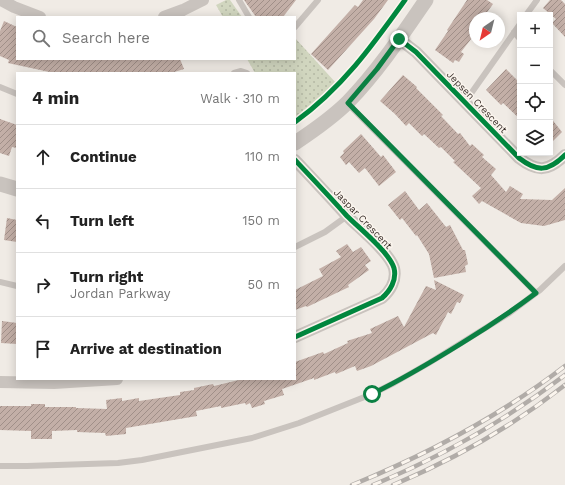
<!DOCTYPE html>
<meta charset="utf-8">
<style>
body{margin:0;font-family:"Work Sans",sans-serif;background:#f2f2f2;color:#222}
.controls{position:absolute;right:12px;top:12px;display:grid;overflow:hidden;border-radius:0px;box-shadow:0 2px 10px #0003}
.controls button{width:36px;height:36px;display:grid;place-items:center;padding:0;border:0;border-bottom:1px solid #e0e0e0;background:#fff;color:#222;font:20px sans-serif}
.compass{position:absolute;left:469px;top:12px;width:36px;height:36px;border-radius:50%;background:#fff;box-shadow:0 2px 10px #0003;rotate:215deg}
.stop{position:absolute;width:12px;height:12px;margin:-9px;border:3px solid #0b8043;border-radius:50%;background:#fff}
.stop.end{background:#0b8043;border-color:#fff;box-shadow:0 1px 4px #0008}
.list{margin:0;padding:0;list-style:none}
h2{display:flex;justify-content:space-between;align-items:center;height:52px;margin:0;padding:0 16px;font-size:17px}
h2 small{font-size:13px;font-weight:400;color:#767676}
.list li{display:grid;grid-template-columns:26px 1fr auto;gap:12px;align-items:center;box-sizing:border-box;height:64px;padding:0 16px;border-top:1px solid #e0e0e0}
.list b{display:block;font-size:15px;white-space:nowrap}
.list p{margin:0;font-size:13px;white-space:nowrap;color:#767676}
.list em{font-size:13px;font-style:normal;color:#767676}
.icon{flex:none;width:22px;height:22px;fill:none;stroke:currentColor;stroke-width:2;stroke-linecap:round;stroke-linejoin:round}
.map{position:relative;flex:none;width:565px;height:485px;overflow:hidden}
.search{position:absolute;background:#fff;box-shadow:0 2px 10px #0003;left:16px;top:16px;width:280px;height:44px;display:flex;align-items:center;gap:10px;box-sizing:border-box;padding:0 14px;border-radius:0px;color:#767676;font-size:15px}
.panel{position:absolute;background:#fff;box-shadow:0 2px 10px #0003;left:16px;top:72px;width:280px;height:308px;border-radius:0px}
.map>svg:first-child{display:block}
.park{fill:url(#park-dots)}
.building{fill:url(#building-hatch)}
.lines{fill:none;stroke-linecap:round;stroke-linejoin:round}
.service{stroke:#c9c3be;stroke-width:6}
.minor{stroke:#c9c3be;stroke-width:12}
.tertiary{stroke:#c9c3be;stroke-width:15}
.rail-casing{stroke:#b1aca8;stroke-width:4.5}
.rail{stroke:#fbf5ee;stroke-width:3;stroke-dasharray:9;stroke-linecap:butt}
.cycleway-casing{stroke:#fbf5ee;stroke-width:8}
.cycleway{stroke:#00873e;stroke-width:5}
.route{stroke:#0b8043;stroke-width:5}
.labels{text-anchor:middle;dominant-baseline:central;stroke-width:3;stroke-linejoin:round;paint-order:stroke}
.street-label{font-size:10px;fill:#3b302b;stroke:#fbf5ee}
</style>
<div class="map">
<svg width="565" height="485" viewBox="0 0 565 485">
<defs>
<pattern id="park-dots" width="8" height="8" patternUnits="userSpaceOnUse"><rect width="8" height="8" fill="#d1d6bf"/><path d="M2 2h.1M6 6h.1" fill="none" stroke="#b4b8a4" stroke-width="1.8" stroke-linecap="round"/></pattern>
<pattern id="building-hatch" width="6" height="6" patternUnits="userSpaceOnUse"><rect width="6" height="6" fill="#c3afa7"/><path d="M-1 1l2-2M0 6l6-6M5 7l2-2" fill="none" stroke="#a08f88"/></pattern>
</defs>
<rect width="100%" height="100%" fill="#f0ebe5"/>
<path class="park" d="M226,0H230L242,17H223L216,5Z
M295,38L336,83L295,118V73H255L247,59H295Z"/>
<path class="building" d="M244,0H296L283,17H256Z
M363,0H388L374,19L328,70L311,54L355,5L358,7Z
M467,0H487L493,4L483,18H475V34L461,52L464,54L459,62L455,60L453,63L435,50L448,31L447,30Z
M550,0H561L565,4V37L552,23L556,19L543,8Z
M4,21L17,27V59H180L184,69L171,73H54L8,63L9,60L0,56V31Z
M506,69L520,83V119L503,103L501,105L486,90Z
M403,75L417,87L416,88L443,115L441,116L458,134L460,133L470,146L472,144L484,155L482,157L496,169L491,175L506,192L510,186L523,194L520,199L552,200L565,188V220L544,226L521,223L482,201L479,204L472,196L481,188L453,162L455,161L441,147L439,148L424,134L422,136L409,123L406,126L395,114L380,101Z
M550,117L562,132L550,144Z
M0,119L17,125V148L12,147L9,156L0,153Z
M361,134L381,157L383,155L396,172L379,186L365,168L359,173L349,162L346,165L340,157L344,153L343,151Z
M405,191L419,210L427,203L446,227L450,225L463,250H465L468,264L465,266L466,272L434,278L429,254L417,235L416,236L402,218L400,220L388,205Z
M7,218L17,220V242L4,240Z
M347,244L353,252L361,247L371,261L365,265L369,270L348,285L349,287L307,307L306,306L295,310V290L323,276L319,269L341,257L336,251Z
M434,280L464,295L460,303L457,302L451,314L448,312L436,335L433,333L371,366L357,371L355,366L336,374L335,372L314,380V378L282,389L284,395L264,401L265,404L252,408L250,403L246,405L245,403L221,408V406L196,411L197,416L126,428V434L106,436L105,433L77,432V430L52,431V439H31V431L0,430V406H31V404H45V407H76V408L107,409L106,400L122,398V401L139,398V401L180,395V392L194,390V388L213,384L214,386L243,379H295V362L323,352L324,354L348,343L347,341L372,333L370,329L398,316L404,327L426,286L436,290Z
M2,321L17,323V344L1,343Z"/>
<g class="lines">
<path class="service" d="M239,0L249,17
M526,15L537,0
M295,27L318,0
M514,32L520,39
M550,70L565,85
M234,73L241,71L247,73
M0,87L17,94
M465,102L520,24
M347,103L536,293
M295,247L325,232L347,216
M0,282L17,286
M0,466H27L118,463L142,460L252,438L299,423L372,394L394,383L429,363L508,314L540,290L565,266"/>
<path class="minor" d="M1,0L14,7L40,17
M164,17L183,10L203,0
M399,39L416,52L519,158C537,172 548,172 565,155
M295,160C312,178 330,197 347,216C360,229 389,252 394,268C397,280 390,291 382,298L295,337
M0,382L54,383L117,379"/>
<path class="tertiary" d="M295,143C313,131 333,117 348,102C378,71 402,35 426,0
M0,184L17,189"/>
<defs>
<path id="rail" d="M352,485C428,454 500,416 565,366
M373,485C441,457 506,420 565,375
M393,485C453,460 514,425 565,385"/>
</defs>
<use href="#rail" class="rail-casing"/>
<use href="#rail" class="rail"/>
<defs>
<path id="cycleway" d="M399,39L416,52L519,158C537,172 548,172 565,155
M295,122C342,88 372,46 405,0
M295,160C312,178 330,197 347,216C360,229 389,252 394,268C397,280 390,291 382,298L295,337"/>
</defs>
<use href="#cycleway" class="cycleway-casing"/>
<use href="#cycleway" class="cycleway"/>
</g>
<g class="lines">
<path class="route" d="M372,394C403,379 433,361 462,343C488,327 512,311 536,293L348,103L377,69L399,39"/>
</g>
<g class="labels">
<g class="street-label">
<text transform="translate(477 102) rotate(46)">Jepsen Crescent</text>
<text transform="translate(363 219) rotate(46)">Jaspar Crescent</text>
</g>
</g>
</svg>
<div class="controls">
<button>+</button>
<button>−</button>
<button><svg class="icon" aria-label="locate" viewBox="0 0 24 24"><circle cx="12" cy="12" r="6"/><path d="M12 2v4M12 18v4M2 12h4M18 12h4"/></svg></button>
<button><svg class="icon" aria-label="layers" viewBox="0 0 24 24"><path d="M12 4l9 5-9 5-9-5zM3 14l9 5 9-5"/></svg></button>
</div>
<svg class="compass" viewBox="-18 -18 36 36"><path d="M0-13l5 13h-10z" fill="#e53935"/><path d="M0 13l5-13h-10z" fill="#767676"/></svg>
<div class="stop" style="left:372px;top:394px"></div>
<div class="stop end" style="left:399px;top:39px"></div>
<div class="search"><svg class="icon" aria-label="search" viewBox="0 0 24 24"><circle cx="10" cy="10" r="6"/><path d="M15 15l6 6"/></svg>Search here</div>
<section class="panel">
<h2>4 min<small>Walk · 310 m</small></h2>
<ul class="list">
<li><svg class="icon" aria-label="ahead" viewBox="0 0 24 24"><path d="M12 20V5M6 11l6-6 6 6"/></svg><div><b>Continue</b></div><em>110 m</em></li>
<li><svg class="icon" aria-label="left" viewBox="0 0 24 24"><path d="M17 20v-9H6M10 6l-5 5 5 5"/></svg><div><b>Turn left</b></div><em>150 m</em></li>
<li><svg class="icon" aria-label="right" viewBox="0 0 24 24"><path d="M7 20v-9h11M14 6l5 5-5 5"/></svg><div><b>Turn right</b><p>Jordan Parkway</p></div><em>50 m</em></li>
<li><svg class="icon" aria-label="arrive" viewBox="0 0 24 24"><path d="M6 21V4h12l-3 4 3 4H6"/></svg><div><b>Arrive at destination</b></div></li>
</ul>
</section>
</div>
